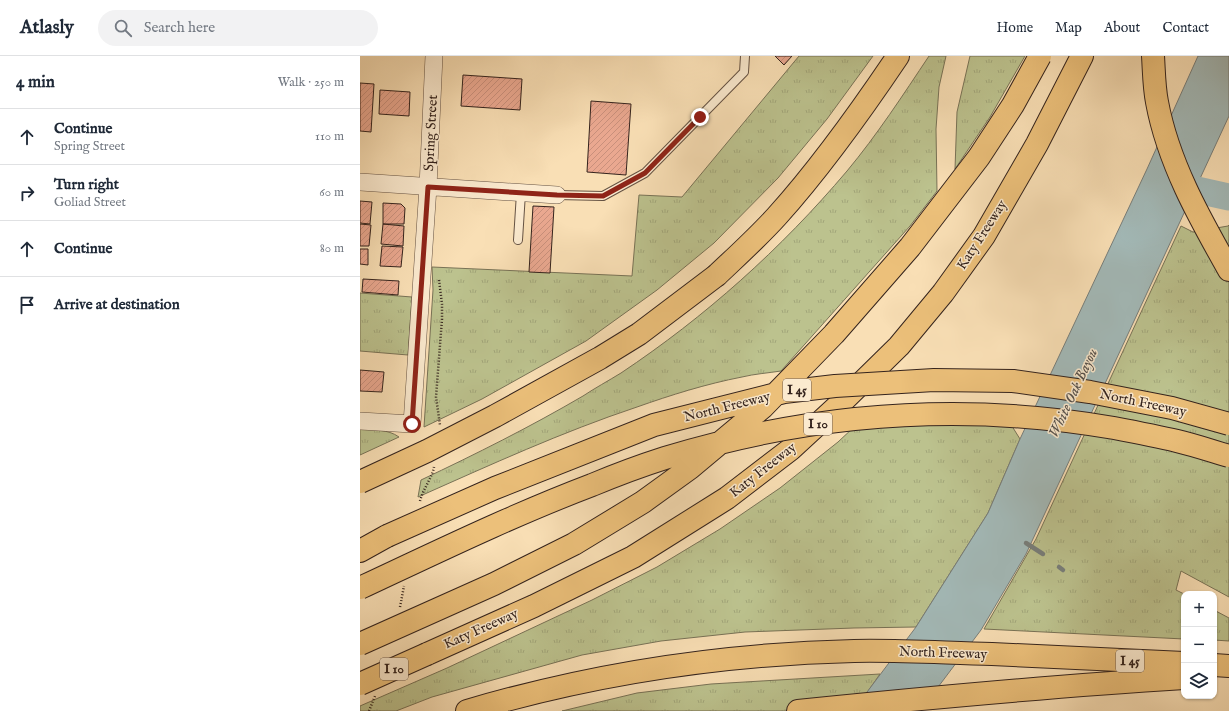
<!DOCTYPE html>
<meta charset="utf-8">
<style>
body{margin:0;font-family:"IM FELL English",serif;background:#f2f2f3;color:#1f2937}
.controls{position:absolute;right:12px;bottom:12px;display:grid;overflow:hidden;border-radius:8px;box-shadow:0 1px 3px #0004}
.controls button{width:36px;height:36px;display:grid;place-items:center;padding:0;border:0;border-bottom:1px solid #e0e1e3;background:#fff;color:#1f2937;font:20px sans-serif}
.stop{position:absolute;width:12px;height:12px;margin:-9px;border:3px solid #8f2418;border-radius:50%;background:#fff}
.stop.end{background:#8f2418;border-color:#fff;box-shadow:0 1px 4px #0008}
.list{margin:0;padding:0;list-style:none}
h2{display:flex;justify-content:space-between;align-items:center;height:52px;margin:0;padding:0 16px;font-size:17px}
h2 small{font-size:13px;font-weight:400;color:#747a83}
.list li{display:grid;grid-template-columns:26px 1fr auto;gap:12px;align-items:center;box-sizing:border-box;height:56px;padding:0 16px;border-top:1px solid #e0e1e3}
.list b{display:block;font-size:15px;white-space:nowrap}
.list p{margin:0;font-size:13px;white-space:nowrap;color:#747a83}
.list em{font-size:13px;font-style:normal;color:#747a83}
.icon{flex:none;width:22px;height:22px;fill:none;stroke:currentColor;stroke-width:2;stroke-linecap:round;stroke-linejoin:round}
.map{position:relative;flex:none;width:869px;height:655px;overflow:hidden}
header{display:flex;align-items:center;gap:24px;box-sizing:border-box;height:56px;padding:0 20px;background:#fff;border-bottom:1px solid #e0e1e3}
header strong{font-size:19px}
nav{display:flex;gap:22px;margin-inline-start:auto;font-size:14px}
.search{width:280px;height:36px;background:#f2f2f3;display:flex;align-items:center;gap:10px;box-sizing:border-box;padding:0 14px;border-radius:22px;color:#747a83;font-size:15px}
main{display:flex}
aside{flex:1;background:#fff}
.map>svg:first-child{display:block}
.grass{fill:url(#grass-tufts);stroke:#787256}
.water{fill:#a3bab9;stroke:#777e7b}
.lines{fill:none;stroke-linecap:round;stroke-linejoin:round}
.stream{stroke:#777e7b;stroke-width:4.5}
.river{stroke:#a3bab9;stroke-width:27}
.building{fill:url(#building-hatch);stroke:#34231d}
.lane-casing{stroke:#655243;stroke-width:10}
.street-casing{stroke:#655243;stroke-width:18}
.highway-casing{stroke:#34231d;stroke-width:24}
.path{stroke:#34231d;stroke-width:2.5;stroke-dasharray:1 2;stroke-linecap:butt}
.lane{stroke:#fbeacf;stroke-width:8}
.street{stroke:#fbeacf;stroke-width:17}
.highway{stroke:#ecc07a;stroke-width:22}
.highway-bridge-casing{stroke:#34231d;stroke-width:24;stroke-linecap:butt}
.highway-bridge{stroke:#ecc07a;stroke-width:22}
.route{stroke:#8f2418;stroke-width:5}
.labels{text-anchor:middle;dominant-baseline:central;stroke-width:3;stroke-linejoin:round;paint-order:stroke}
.shield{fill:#fbeacf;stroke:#705f52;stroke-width:1}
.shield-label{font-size:13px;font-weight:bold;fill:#34231d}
.street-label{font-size:14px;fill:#34231d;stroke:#fbeacf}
.water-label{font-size:15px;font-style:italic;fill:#55504c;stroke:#fbeacf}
</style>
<header>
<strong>Atlasly</strong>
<div class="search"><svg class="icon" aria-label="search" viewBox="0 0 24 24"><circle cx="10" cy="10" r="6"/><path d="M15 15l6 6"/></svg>Search here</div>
<nav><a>Home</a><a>Map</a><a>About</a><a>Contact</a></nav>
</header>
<main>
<aside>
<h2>4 min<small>Walk · 250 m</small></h2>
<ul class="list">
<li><svg class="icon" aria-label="ahead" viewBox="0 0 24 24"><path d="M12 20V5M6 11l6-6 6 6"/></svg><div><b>Continue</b><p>Spring Street</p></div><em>110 m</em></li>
<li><svg class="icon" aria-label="right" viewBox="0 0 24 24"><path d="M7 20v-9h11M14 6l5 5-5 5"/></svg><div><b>Turn right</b><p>Goliad Street</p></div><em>60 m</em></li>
<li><svg class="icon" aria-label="ahead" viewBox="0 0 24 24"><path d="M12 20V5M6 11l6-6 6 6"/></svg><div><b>Continue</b></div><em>80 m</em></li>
<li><svg class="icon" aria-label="arrive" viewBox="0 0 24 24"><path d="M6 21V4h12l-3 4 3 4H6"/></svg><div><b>Arrive at destination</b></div></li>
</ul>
</aside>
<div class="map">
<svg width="869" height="655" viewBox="0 0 869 655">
<defs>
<pattern id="grass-tufts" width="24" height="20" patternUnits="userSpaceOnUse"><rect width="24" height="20" fill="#bcc28e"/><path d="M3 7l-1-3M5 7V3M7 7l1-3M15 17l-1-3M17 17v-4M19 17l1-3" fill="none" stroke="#a2a67a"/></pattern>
<pattern id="building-hatch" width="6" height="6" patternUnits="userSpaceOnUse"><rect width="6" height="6" fill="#eaa890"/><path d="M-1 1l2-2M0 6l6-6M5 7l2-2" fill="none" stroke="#c9907c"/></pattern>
</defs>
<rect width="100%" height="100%" fill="#f9dfb5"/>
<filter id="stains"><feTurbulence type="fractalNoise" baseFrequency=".005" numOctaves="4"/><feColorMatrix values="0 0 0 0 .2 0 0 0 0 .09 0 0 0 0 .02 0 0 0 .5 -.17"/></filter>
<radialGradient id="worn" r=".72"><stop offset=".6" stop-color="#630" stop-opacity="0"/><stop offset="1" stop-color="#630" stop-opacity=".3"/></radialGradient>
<path class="grass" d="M439,0H513L467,63L418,122L354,187L297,234L226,285L122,343L64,371L73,234L72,211L272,220L279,139L322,141Z
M569,0H586L579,31L576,73L577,135L550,170L421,315C408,317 394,318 382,321C346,328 311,339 277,351C202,376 130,409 58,441L61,424C116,398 170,371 223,340C235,332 248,325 261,317C345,261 421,193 487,115C517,79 543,39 569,0Z
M610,0H665L630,61L595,113L597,56Z
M869,169V541L821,515L816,534L824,538V583L624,573L676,483L821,170L833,176L868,170Z
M0,237L52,241L48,299L0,295Z
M650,367L660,383L628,457L556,571L494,572L385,576L301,585L222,599L72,641L36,655H0V650L87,612L232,544L297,511L360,473L420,432L478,386L494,371Z
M0,373C13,374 28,373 39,381L0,399Z
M854,554L869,562V585L854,584Z
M520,618L504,641L490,655H202L277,637L351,628Z"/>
<path class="water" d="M838,0H869V60L666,498L621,574L560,655H490L504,640L556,571L628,457L660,383L787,113Z"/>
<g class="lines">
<path class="stream" d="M666,487L683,498
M699,511L703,514"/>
<path class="river" d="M810,128L869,141"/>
</g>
<path class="building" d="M415,0H432L424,9Z
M103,19L162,23L160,54L101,50Z
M0,27L14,28L11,76L0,75Z
M20,34L50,36L49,60L19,58Z
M231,45L271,48L266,119L227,116Z
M0,145L12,146L10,168L0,167Z
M23,147L41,148L45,152L44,168H23Z
M173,150L194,151L190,217L169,216Z
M0,168L11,169L9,190H0Z
M23,168L44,170L43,190L21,188Z
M22,190L43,191L41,211L20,210Z
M0,193H8V209L0,208Z
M3,223L39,225L38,239L2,236Z
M0,314L24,316L22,336L0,335Z"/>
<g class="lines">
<defs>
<path id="lane" d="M197,139L243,140L285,117L384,16L385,0
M158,184L161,137"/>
<path id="street" d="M0,126L197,139
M0,365L52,368L68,131L74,0"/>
<path id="highway" d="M793,0C794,15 794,31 797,46C808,106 839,161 869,214
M357,219C377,200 398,181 417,160C462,110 501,55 538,0
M0,495L27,480
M67,598L174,550L273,501L367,442L431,393L483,345L539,290L583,237L624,180L677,88L722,0
M854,609L869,610
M107,655C232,618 363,598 494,595C540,594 586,597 632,598C696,601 760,604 824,607
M438,655C566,642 695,630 824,622"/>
</defs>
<use href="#lane" class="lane-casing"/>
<use href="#street" class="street-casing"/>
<use href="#highway" class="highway-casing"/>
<path class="path" d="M79,224L82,248V263L76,341L80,369
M60,445C63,433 72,422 74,411
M40,551L44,530
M9,655L15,640"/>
<use href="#lane" class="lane"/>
<use href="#street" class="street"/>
<use href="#highway" class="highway"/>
<defs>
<path id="highway-bridge" d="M0,426L67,395L135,360L240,302L279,278L357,219
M27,480L135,432L294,369L424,336L475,330L574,324L653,325L730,336L812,352L869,368
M0,532C77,496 153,459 232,429C256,419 280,410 305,402C452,357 603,346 754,372C775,376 796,380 817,385C834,389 852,395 869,400
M0,588L134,528L214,488L283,446L330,412L403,351L474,278L550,191L619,101L653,49L680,0
M0,628L67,598"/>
</defs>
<use href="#highway-bridge" class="highway-bridge-casing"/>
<use href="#highway-bridge" class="highway-bridge"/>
</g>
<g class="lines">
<path class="route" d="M52,368L68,131L197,139L243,140L285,117L340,61"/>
</g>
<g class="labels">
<g class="shield">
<rect x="423" y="323" width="28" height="22" rx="3"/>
<rect x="444" y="357" width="28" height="22" rx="3"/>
<rect x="756" y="594" width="28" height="22" rx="3"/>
<rect x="20" y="602" width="28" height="22" rx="3"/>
</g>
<g class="shield-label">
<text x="437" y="334">I 45</text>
<text x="458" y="368">I 10</text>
<text x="770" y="605">I 45</text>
<text x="34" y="613">I 10</text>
</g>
<g class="street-label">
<text transform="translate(71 77) rotate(-87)">Spring Street</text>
<text transform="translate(622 179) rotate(-57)">Katy Freeway</text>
<text transform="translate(783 347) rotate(12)">North Freeway</text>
<text transform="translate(367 351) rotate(-14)">North Freeway</text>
<text transform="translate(403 414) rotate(-38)">Katy Freeway</text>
<text transform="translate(121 573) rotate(-24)">Katy Freeway</text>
<text transform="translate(583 597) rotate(2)">North Freeway</text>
</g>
<g class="water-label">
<text transform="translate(713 337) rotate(-65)">White Oak Bayou</text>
</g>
</g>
<rect width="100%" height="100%" filter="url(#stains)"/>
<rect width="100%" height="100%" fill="url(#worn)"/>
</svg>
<div class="controls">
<button>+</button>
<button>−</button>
<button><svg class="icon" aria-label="layers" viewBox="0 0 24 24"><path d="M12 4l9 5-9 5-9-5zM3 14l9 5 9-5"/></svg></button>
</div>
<div class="stop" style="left:52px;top:368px"></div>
<div class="stop end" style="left:340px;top:61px"></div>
</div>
</main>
